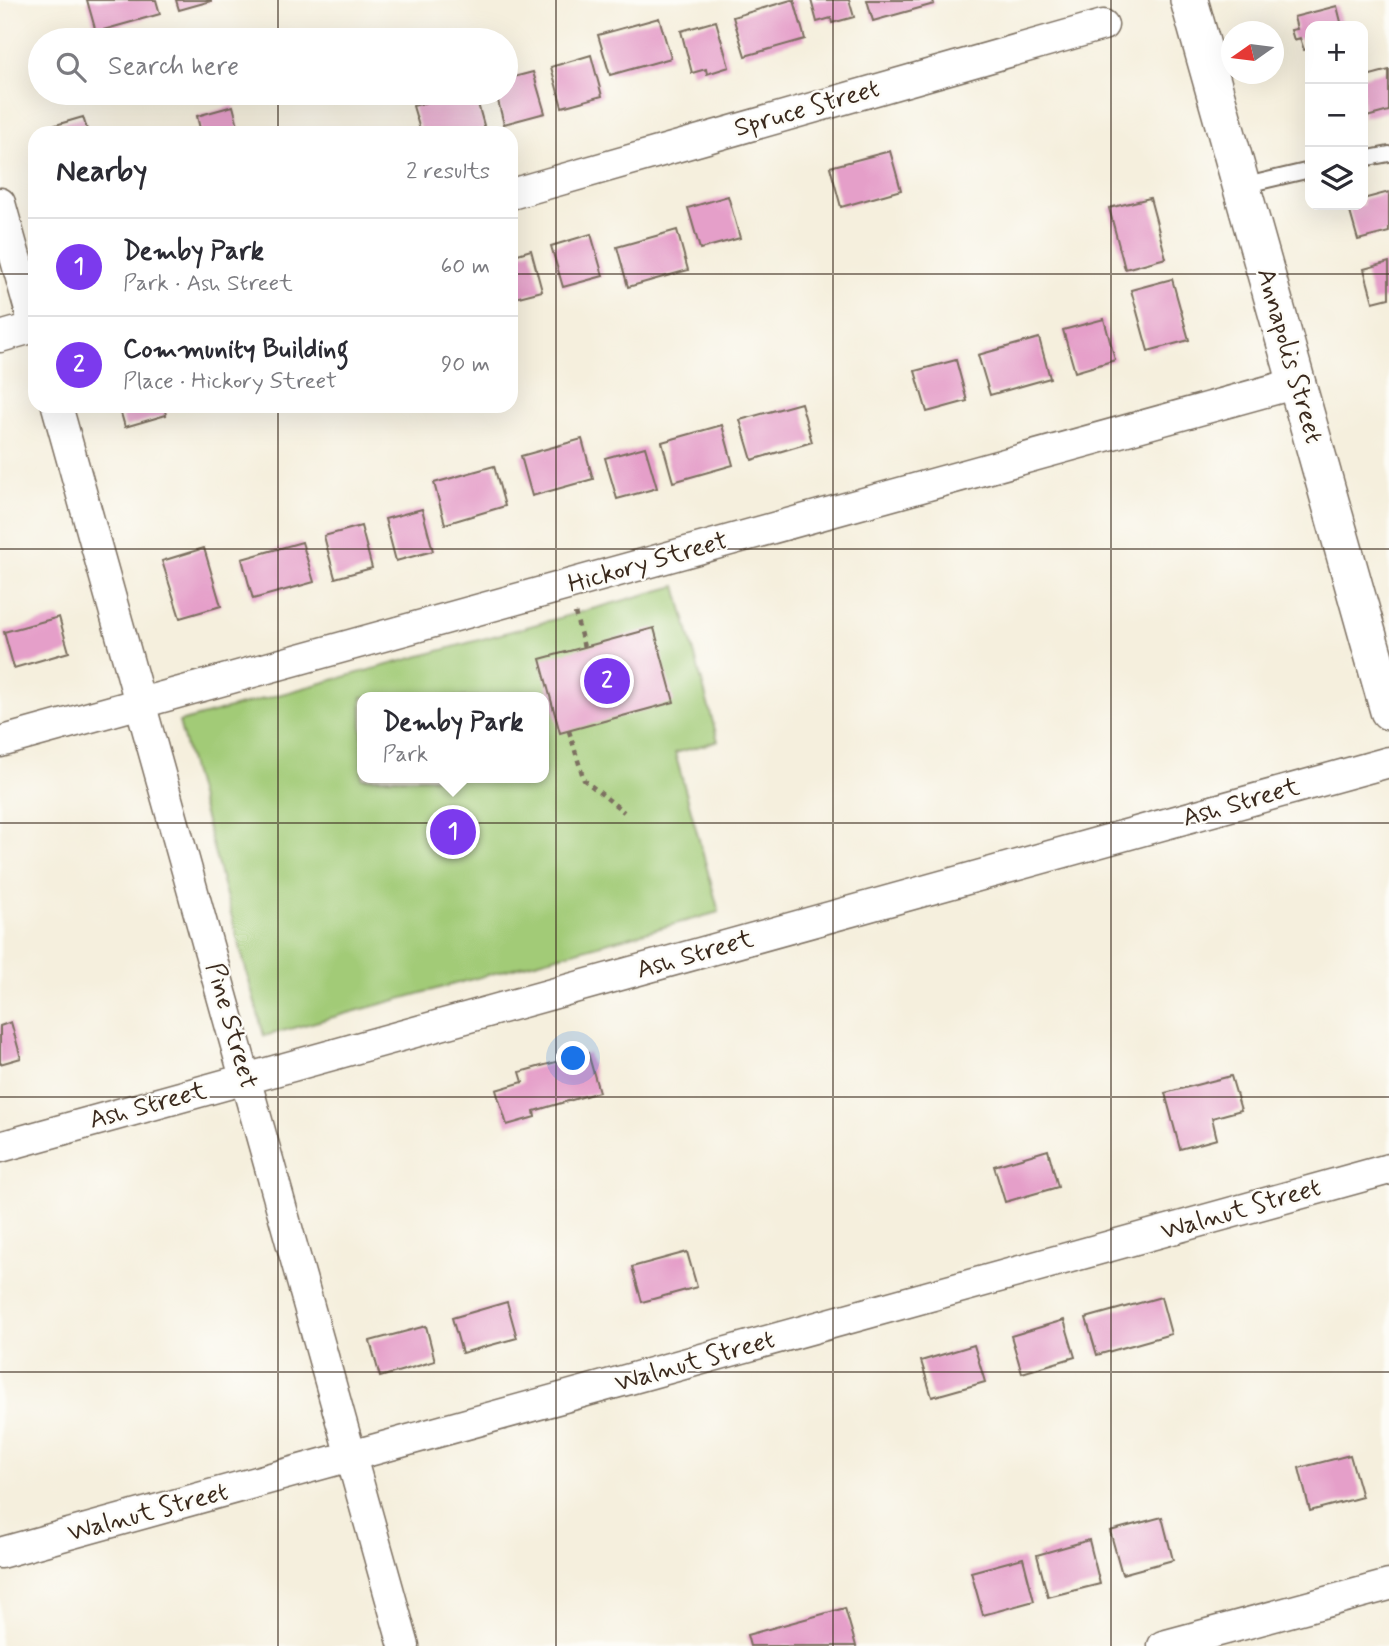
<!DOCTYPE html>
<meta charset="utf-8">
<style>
body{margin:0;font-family:Mynerve,sans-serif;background:#f2f2f3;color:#2b2b33}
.controls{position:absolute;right:21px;top:21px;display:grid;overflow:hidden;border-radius:14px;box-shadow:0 7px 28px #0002}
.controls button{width:63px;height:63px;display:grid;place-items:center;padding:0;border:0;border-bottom:2px solid #e1e1e2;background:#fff;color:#2b2b33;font:35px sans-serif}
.compass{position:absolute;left:1221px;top:21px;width:63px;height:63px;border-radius:50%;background:#fff;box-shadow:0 7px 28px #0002;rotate:256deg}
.you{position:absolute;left:574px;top:1059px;width:24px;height:24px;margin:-18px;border:5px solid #fff;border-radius:50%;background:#1a73e8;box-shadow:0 0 0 10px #1a73e833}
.badge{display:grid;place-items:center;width:46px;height:46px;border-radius:50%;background:#7c3aed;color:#fff;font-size:23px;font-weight:700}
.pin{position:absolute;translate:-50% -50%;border:4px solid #fff;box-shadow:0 2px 7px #0006}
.popup{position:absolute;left:357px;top:692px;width:192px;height:91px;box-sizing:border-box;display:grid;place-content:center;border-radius:14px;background:#fff;filter:drop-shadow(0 2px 5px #0005);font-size:23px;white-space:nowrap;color:#7c7c81}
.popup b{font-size:26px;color:#2b2b33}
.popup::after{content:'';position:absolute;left:50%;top:100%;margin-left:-14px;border:14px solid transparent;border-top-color:#fff}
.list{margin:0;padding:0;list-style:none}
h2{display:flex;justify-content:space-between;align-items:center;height:91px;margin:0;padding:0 28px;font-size:30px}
h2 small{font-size:23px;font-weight:400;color:#7c7c81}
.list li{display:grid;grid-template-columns:46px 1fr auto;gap:21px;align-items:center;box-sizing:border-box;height:98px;padding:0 28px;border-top:2px solid #e1e1e2}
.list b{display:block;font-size:26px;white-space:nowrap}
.list p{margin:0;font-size:23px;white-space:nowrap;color:#7c7c81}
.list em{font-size:23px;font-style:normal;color:#7c7c81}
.icon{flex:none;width:38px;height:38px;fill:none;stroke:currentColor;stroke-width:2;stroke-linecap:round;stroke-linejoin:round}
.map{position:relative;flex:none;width:1389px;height:1646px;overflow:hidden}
.search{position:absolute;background:#fff;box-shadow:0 7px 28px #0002;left:28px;top:28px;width:490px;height:77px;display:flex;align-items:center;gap:18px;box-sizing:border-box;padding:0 24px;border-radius:38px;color:#7c7c81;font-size:26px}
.panel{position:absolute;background:#fff;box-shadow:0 7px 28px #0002;left:28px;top:126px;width:490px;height:287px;border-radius:21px}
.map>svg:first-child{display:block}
.green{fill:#a2cb77;stroke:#6e7a4a;stroke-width:2;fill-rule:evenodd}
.building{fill:#e59fc9}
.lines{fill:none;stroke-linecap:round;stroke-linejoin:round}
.service-casing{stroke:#7c6f61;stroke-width:18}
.minor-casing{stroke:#7c6f61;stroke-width:33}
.tertiary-casing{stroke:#7c6f61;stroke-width:40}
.path{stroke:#7c6f61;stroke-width:4.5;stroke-dasharray:5 5;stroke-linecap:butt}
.service{stroke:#fff;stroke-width:14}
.minor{stroke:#fff;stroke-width:30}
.tertiary{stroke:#fff;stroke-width:37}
.grid{fill:none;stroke:#3b2a1e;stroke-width:2;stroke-opacity:0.55}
.labels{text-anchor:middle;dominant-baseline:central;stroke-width:5;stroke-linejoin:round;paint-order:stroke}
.street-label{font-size:26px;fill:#3b2a1e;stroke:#fdfcf7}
</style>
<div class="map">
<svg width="1389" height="1646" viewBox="0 0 1389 1646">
<rect width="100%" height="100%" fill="#fdfcf7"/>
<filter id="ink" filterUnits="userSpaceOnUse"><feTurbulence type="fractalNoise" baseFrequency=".0143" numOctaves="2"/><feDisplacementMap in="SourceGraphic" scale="14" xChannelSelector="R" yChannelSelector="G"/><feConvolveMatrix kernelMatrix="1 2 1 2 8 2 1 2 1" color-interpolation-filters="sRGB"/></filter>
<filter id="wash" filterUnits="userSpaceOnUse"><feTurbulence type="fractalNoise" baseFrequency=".00686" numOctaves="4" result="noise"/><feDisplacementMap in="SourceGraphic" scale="28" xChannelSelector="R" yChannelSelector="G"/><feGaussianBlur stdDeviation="1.57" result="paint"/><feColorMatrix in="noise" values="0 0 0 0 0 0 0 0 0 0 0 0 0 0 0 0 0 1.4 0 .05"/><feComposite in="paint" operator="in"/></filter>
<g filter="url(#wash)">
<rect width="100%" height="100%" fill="#f5efdd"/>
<path class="green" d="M676,586L718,741L675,753L719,912L264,1036L179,722ZM362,697H544V778H362Z"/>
<g id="blocks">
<path class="building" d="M87,0H156L160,14L96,32Z
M176,0H211V1L179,10Z
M791,0H794L805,39L745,56L733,17Z
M811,0H849L854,17L832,23L831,18L817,22Z
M867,0H933L934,4L873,21Z
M1337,6L1342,26H1310V48L1304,50L1300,38L1294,40L1291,30L1297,29L1294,17Z
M659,18L671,58L610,75L598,35Z
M716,21L729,67L707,74L706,69L692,73L681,31Z
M591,55L602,96L562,107L551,67Z
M1389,70V111L1363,118V77Z
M533,72L545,113L504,124L496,93H506V79Z
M460,93H475L485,129L469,133H421L413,106Z
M233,106L240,133H201L197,116Z
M83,117L88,133H43L42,129Z
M890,151L901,190L841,207L830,167Z
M1389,192V232L1358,240L1348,205H1363V199Z
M728,196L740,238L700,249L688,208Z
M1150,198L1166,258L1125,269L1109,208Z
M677,230L688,270L628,287L617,247Z
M591,234L603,276L563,287L551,246Z
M531,250L542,291L511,299V256Z
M1389,262V298L1373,302L1364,269Z
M1172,279L1189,340L1148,351L1131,290Z
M1104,319L1115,360L1075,372L1063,330Z
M1039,338L1050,378L990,395L978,355Z
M956,360L967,401L927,412L915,371Z
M801,403L812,442L752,460L740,420Z
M119,406H164L166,415L125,427Z
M722,425L733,465L673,482L662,442Z
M582,439L593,479L532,496L521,456Z
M645,447L657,488L617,499L605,458Z
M494,466L505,506L445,524L434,483Z
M422,509L433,551L396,561L385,519Z
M361,526L372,568L335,578L324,536Z
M302,542L314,582L253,599L242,559Z
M204,548L221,606L180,618L162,561Z
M59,617L69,652L14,668L4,632Z
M654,628L674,702L560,733L540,659Z
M11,1022L21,1058L0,1064V1026Z
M588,1053L599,1092L534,1111L535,1117L507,1125L496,1090L523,1082L520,1072Z
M1231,1076L1241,1110L1212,1118L1217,1139L1180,1149L1165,1093Z
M1048,1150L1058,1187L1005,1202L994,1166Z
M687,1252L697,1287L642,1302L632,1267Z
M1161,1297L1171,1334L1097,1355L1086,1318Z
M507,1302L517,1338L462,1353L452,1318Z
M1064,1320L1075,1357L1022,1373L1011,1336Z
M426,1326L435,1361L380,1377L370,1341Z
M974,1345L985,1382L932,1397L921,1361Z
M1350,1455L1362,1497L1310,1511L1299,1468Z
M1162,1517L1173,1560L1122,1574L1110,1531Z
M1089,1540L1100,1584L1048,1597L1037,1555Z
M1023,1558L1034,1601L983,1615L971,1572Z
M845,1608L856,1646H750L747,1635Z"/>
</g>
</g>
<g filter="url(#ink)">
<use href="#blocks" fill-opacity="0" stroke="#7c6f61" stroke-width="2"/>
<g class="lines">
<defs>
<path id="service" d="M1363,159L1389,154
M1242,186L1310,170"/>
<path id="minor" d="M511,194L1103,25
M0,203L35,328
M0,337L35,327
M57,406L404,1646
M0,742L1297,383
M0,1147L1389,762
M0,1553L1389,1169
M1163,1646L1389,1585"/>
<path id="tertiary" d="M1189,0L1389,711"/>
</defs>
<use href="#service" class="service-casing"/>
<use href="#minor" class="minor-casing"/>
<use href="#tertiary" class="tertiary-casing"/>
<path class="path" d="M575,613L584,647
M569,731L584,780L624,812"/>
<use href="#service" class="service"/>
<use href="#minor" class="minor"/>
<use href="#tertiary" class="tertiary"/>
</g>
</g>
<path class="grid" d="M278,0V40M556,0V1646M833,0V1646M1111,0V1646M278,93V133M0,274H35M511,274H1389M278,406V1646M0,549H1389M0,823H1389M0,1097H1389M0,1372H1389"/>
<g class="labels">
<g class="street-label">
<text transform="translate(807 109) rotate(-16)">Spruce Street</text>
<text transform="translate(1289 356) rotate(74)">Annapolis Street</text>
<text transform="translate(648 563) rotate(-16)">Hickory Street</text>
<text transform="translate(1241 803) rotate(-16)">Ash Street</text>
<text transform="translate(695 955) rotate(-16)">Ash Street</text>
<text transform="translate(231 1026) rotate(74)">Pine Street</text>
<text transform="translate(148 1106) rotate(-15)">Ash Street</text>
<text transform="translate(1241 1210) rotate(-16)">Walnut Street</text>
<text transform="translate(695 1362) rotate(-16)">Walnut Street</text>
<text transform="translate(148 1513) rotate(-15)">Walnut Street</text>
</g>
</g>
</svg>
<div class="controls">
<button>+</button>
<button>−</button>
<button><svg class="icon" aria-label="layers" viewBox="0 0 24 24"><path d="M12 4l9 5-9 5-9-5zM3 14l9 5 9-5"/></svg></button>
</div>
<svg class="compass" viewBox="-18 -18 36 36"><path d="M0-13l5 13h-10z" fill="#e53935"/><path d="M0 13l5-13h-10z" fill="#7c7c81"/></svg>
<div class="you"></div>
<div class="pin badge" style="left:453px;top:832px">1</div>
<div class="popup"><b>Demby Park</b>Park</div>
<div class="pin badge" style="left:607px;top:681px">2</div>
<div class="search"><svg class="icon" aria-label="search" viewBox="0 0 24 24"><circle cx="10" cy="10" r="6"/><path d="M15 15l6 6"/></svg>Search here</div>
<section class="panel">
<h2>Nearby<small>2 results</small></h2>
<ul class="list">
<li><span class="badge">1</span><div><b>Demby Park</b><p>Park · Ash Street</p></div><em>60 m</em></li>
<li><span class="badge">2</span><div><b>Community Building</b><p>Place · Hickory Street</p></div><em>90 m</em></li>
</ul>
</section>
</div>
